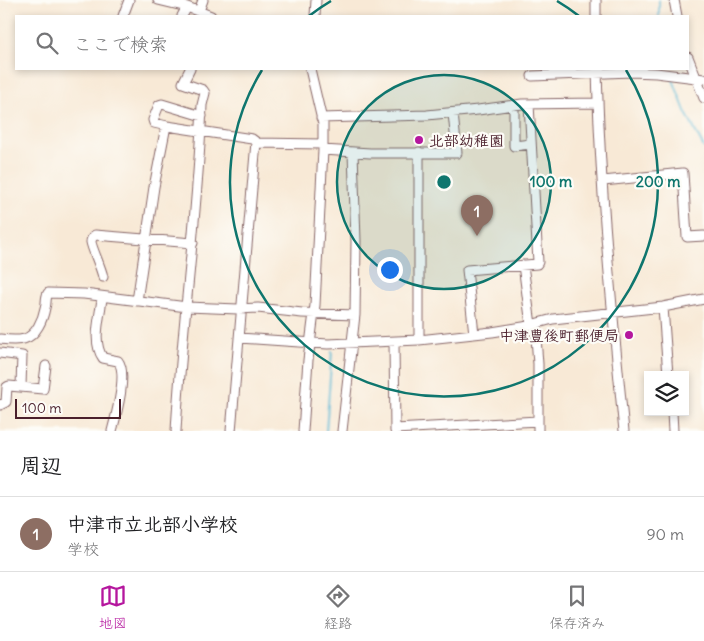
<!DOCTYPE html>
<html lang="ja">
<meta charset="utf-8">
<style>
body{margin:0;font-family:Delius,"Klee One",sans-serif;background:#f2f2f2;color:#202124}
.controls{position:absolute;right:15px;bottom:15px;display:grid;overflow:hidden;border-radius:0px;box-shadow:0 2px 8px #0003}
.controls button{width:45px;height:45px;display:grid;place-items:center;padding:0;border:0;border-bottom:1px solid #e0e0e0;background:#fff;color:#202124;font:25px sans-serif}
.scale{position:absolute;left:15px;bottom:12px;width:106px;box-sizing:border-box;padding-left:5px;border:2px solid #4a1f2b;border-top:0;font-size:14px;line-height:18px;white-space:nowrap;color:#4a1f2b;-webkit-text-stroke:4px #fdfcf7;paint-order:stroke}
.you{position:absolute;left:389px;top:269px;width:18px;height:18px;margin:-12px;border:4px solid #fff;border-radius:50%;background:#1a73e8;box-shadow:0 0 0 8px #1a73e833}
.badge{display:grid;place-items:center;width:32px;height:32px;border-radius:50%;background:#b5179e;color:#fff;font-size:16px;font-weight:700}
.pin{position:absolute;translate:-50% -41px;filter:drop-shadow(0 1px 2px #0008)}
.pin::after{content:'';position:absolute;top:26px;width:18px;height:15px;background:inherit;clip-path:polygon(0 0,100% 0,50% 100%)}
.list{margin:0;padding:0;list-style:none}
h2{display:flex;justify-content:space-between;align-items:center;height:65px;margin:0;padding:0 20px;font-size:21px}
h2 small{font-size:16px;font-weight:400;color:#757577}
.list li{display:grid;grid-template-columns:32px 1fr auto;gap:15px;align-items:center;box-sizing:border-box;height:75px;padding:0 20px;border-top:1px solid #e0e0e0}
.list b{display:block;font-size:19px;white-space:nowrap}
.list p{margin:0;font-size:16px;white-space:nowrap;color:#757577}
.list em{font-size:16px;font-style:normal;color:#757577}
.icon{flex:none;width:28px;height:28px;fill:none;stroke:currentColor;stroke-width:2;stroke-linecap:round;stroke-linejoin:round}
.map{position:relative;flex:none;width:704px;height:431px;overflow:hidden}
.search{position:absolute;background:#fff;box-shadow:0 2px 8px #0003;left:15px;right:15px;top:15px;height:55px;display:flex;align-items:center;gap:12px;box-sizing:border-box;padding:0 18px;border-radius:0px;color:#757577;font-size:19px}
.sheet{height:140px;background:#fff}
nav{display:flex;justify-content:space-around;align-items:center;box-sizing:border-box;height:70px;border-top:1px solid #e0e0e0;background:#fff;font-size:14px;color:#757577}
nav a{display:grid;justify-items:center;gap:2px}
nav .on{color:#b5179e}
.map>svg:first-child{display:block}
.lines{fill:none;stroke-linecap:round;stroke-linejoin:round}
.stream{stroke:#53b6d1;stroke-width:2}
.minor-casing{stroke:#876667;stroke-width:11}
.minor{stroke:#fff;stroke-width:9}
.ring{fill:none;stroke:#0f766e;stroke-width:2.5}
.poi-dot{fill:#b5179e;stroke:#fdfcf7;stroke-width:2}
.labels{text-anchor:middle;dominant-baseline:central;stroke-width:4.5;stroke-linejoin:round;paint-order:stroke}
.poi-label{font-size:15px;font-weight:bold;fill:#4a1f2b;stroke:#fdfcf7;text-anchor:start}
.centre{fill:#0f766e;stroke:#fdfcf7;stroke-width:2.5}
.ring-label{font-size:15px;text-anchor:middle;font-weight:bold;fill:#0f766e;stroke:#fdfcf7;stroke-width:4.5;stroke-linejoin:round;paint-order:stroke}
</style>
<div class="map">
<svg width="704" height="431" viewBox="0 0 704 431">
<rect width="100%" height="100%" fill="#fdfcf7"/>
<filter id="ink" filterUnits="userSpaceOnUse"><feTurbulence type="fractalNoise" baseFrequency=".02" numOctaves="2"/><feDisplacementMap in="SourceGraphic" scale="10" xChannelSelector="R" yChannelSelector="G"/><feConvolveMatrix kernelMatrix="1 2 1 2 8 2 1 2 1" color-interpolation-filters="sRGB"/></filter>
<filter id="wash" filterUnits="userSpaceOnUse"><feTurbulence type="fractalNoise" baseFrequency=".0096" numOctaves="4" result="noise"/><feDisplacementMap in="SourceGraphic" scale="20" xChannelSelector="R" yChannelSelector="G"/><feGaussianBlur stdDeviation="1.12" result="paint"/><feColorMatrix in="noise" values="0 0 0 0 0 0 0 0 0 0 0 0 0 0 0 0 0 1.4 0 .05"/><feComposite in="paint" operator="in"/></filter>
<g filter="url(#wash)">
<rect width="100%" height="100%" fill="#f8e9d6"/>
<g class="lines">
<path class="stream" d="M659,16V0
M672,77L685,111L704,148
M326,431L332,351"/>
</g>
</g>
<g filter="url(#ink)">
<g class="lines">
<defs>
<path id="minor" d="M158,0L187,7L211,16
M596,0V16
M674,0L677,16
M199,11L203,0
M123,16L129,0
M182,16L187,7
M315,16L316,0
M688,57L704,98
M597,69C600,190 612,311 624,431
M532,76L631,72L656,73L704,79
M514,105V146L531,144
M202,116L162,104L159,105L153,120L154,123L167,126L252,139L256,142L231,431
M321,118L427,115L478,110L522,104L597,103
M256,143L323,144
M323,150L370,153H457L453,113
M419,152V340
M603,181L683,173L687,237L704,236
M523,265L531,325
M103,277C101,267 92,249 91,242C91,238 93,237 95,235L193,243
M102,297C101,315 91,341 103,358L118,361C128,373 116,416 112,431
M137,301L154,187L166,126
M663,307L668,375
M535,324L538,364V431
M474,334L467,270L537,264L538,262L529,104
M239,338L328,344L419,340L492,332L523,327L553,319L663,307L704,299
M0,339C8,340 16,341 24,339C36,336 43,319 45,308C47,303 45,298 48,293L84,294L187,307L238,309L258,308L302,313L355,315
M394,342L395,431
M0,353L22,356L21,386
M0,405L6,402L7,387L9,386L43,389L46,366
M672,412L673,431
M395,429L538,421
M176,431C182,322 198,214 202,105L205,93L203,90L183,83L190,69
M303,431L308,360L315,305L323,150V124L310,69
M342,431L355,315L356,241L353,152"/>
</defs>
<use href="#minor" class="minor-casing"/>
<use href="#minor" class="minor"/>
</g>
</g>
<circle cx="444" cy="182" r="107" fill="#0f766e" fill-opacity=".12"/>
<g class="ring">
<circle cx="444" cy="182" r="107"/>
<path d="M309 16A214 214 0 0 1 331 1M557 1A214 214 0 0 1 579 16M626 70A214 214 0 1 1 262 70"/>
</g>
<g class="poi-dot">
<circle cx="419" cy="140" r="5"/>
<circle cx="629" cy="335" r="5"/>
</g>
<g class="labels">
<g class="poi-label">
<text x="429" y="140">北部幼稚園</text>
<text x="619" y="335" text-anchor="end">中津豊後町郵便局</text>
</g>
</g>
<circle cx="444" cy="182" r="8" class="centre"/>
<g class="ring-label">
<text x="551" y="187">100 m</text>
<text x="658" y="187">200 m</text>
</g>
</svg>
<div class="controls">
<button><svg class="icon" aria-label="layers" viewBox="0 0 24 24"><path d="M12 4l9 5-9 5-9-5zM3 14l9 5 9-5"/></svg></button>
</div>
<div class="scale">100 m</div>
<div class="you"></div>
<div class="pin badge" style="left:477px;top:236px;background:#8d6e63">1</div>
<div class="search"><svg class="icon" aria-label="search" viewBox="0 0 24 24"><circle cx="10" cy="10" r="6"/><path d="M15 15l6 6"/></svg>ここで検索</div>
</div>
<section class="sheet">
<h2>周辺<small></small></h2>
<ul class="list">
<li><span class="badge" style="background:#8d6e63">1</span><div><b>中津市立北部小学校</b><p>学校</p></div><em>90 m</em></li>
</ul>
</section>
<nav>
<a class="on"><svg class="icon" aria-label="map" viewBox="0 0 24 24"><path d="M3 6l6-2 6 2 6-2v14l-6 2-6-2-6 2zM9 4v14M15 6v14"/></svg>地図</a>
<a><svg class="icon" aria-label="directions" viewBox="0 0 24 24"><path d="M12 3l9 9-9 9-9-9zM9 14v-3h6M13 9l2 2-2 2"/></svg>経路</a>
<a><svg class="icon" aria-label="saved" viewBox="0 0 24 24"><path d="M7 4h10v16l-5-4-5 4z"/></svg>保存済み</a>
</nav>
